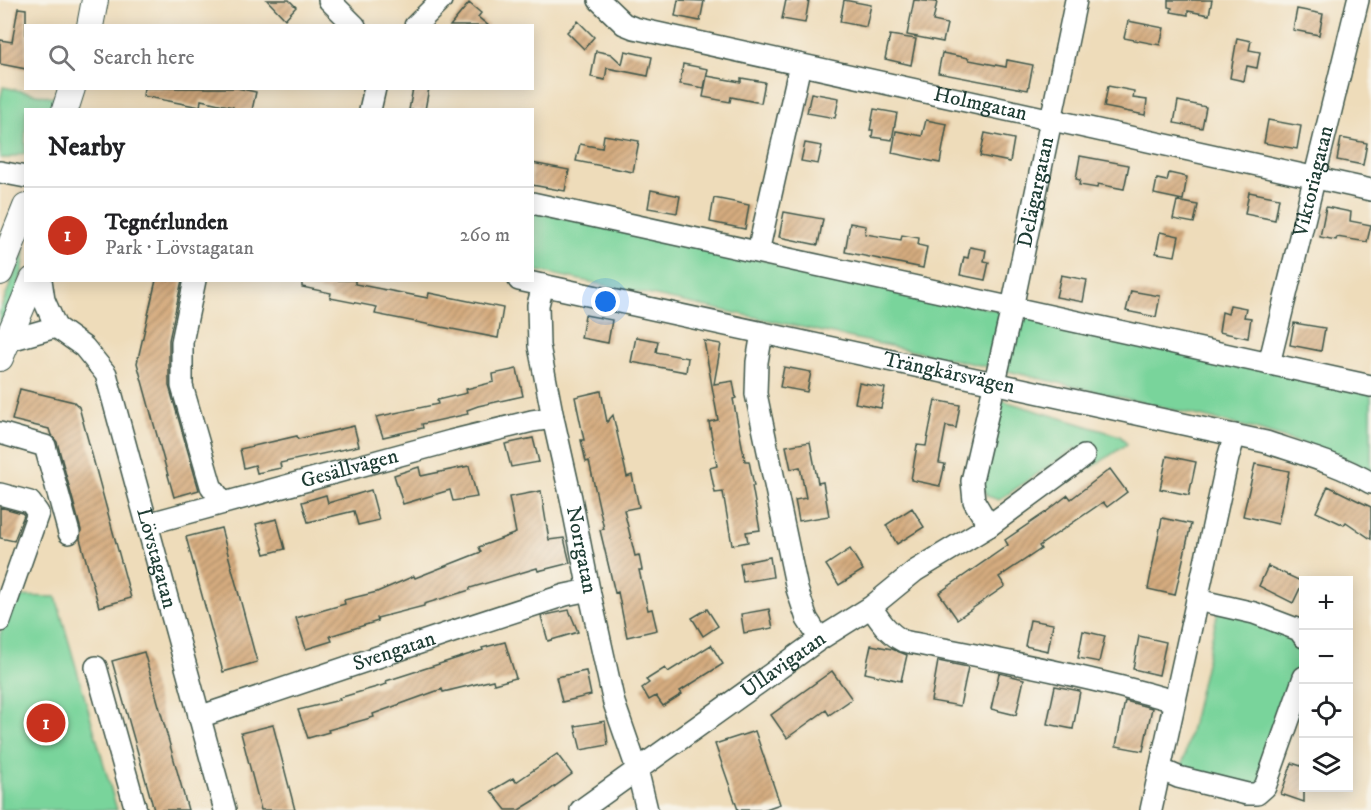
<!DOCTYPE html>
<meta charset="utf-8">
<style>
body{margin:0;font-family:"IM FELL DW Pica",serif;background:#f6f6f6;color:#202124}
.controls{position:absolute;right:18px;bottom:18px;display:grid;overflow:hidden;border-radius:0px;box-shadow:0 3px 15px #0003}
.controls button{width:54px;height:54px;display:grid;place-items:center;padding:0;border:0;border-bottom:2px solid #e0e0e0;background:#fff;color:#202124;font:30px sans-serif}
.you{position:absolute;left:606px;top:302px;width:21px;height:21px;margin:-15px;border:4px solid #fff;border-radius:50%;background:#1a73e8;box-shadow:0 0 0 9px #1a73e833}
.badge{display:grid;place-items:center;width:39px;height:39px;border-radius:50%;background:#c8321e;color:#fff;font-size:20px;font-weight:700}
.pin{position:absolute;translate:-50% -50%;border:3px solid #fff;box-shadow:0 2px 6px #0006}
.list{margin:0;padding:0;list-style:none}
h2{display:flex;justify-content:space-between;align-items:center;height:78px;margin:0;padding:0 24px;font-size:26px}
h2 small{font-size:20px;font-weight:400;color:#757577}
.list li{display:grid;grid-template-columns:39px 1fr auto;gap:18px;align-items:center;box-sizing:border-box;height:96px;padding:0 24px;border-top:2px solid #e0e0e0}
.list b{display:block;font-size:22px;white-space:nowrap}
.list p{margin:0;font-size:20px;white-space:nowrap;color:#757577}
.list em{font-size:20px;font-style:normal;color:#757577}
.icon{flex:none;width:33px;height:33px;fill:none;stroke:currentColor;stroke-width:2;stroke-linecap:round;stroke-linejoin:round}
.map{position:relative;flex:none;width:1371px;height:810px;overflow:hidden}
.search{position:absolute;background:#fff;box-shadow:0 3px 15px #0003;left:24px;top:24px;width:510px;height:66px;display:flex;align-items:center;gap:15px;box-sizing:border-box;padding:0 21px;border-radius:0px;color:#757577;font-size:22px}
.panel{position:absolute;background:#fff;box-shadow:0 3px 15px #0003;left:24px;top:108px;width:510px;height:174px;border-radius:0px}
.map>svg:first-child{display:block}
.green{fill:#79d49b;stroke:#4c8868;stroke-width:1.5}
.building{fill:url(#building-hatch)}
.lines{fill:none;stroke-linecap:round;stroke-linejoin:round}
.minor-casing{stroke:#3e5548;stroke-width:24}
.major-casing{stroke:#3e5548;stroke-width:28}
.minor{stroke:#fff;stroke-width:21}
.major{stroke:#fff;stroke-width:26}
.labels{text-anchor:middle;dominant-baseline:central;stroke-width:5;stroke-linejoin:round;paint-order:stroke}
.street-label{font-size:21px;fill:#1f3d34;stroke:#f7f3e8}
</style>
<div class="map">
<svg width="1371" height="810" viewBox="0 0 1371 810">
<defs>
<pattern id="building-hatch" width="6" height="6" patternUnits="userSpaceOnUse" patternTransform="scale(1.5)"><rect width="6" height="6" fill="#d5ac7f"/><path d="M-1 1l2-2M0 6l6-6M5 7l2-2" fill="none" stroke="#ac8d69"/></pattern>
</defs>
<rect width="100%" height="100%" fill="#f7f3e8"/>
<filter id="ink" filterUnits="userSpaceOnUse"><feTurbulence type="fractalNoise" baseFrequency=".0167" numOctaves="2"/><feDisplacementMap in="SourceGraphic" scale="12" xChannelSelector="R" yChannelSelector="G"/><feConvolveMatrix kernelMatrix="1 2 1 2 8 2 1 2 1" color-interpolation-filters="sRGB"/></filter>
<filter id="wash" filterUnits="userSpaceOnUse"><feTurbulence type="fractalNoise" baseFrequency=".008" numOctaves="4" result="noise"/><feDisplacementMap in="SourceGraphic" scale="24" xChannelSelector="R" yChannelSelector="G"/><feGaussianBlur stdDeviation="1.35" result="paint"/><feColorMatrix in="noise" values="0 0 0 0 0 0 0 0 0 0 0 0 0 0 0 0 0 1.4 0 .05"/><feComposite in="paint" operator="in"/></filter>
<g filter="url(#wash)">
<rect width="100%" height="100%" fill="#eedcba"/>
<path class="green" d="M3,87L56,98L52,109L26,110L25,153L9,158H0V101Z
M533,211L1371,390V471L1335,454L1255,429L1012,372L533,270Z
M25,247C25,276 13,306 0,332V310Z
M1001,400L1120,436L1127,444L1091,468L1076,448L999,500L987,496L983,485Z
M8,596L56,597L117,810H0V637Z
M1218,611L1261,617L1303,643V670L1259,791L1181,771Z"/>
<g id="blocks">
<path class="building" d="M267,0H289L296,7L285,19Z
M678,0L704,1L700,21L675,16Z
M786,0H809L805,23L782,19Z
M844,0L871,5L866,27L840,22Z
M914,0L937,2L933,21L947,24L943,42L907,35Z
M1168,0H1212L1209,15L1188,11V15L1171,12L1172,8L1168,7Z
M469,3L481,13L478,17L489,26H450Z
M18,8L26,9V69L0,64V40L12,42Z
M1297,9L1323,14L1319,35L1293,30Z
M578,21L594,37L584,49L567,32Z
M1128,21L1164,28L1160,45L1124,38Z
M890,35L916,39L911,65L885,59Z
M1237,38L1251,41L1249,50L1260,52L1257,68L1247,66L1244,81L1230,78Z
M596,51L611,54L622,64L625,51L652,57L648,76L607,68L605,80L591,77Z
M942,53L969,58V60L1006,67L1007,60L1033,65L1028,90L938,73Z
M683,64L708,69L704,88L680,84Z
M707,76L741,82V78L765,82L761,103L731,97L730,102L703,97Z
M1108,86L1134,91L1133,98L1147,100L1145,115L1104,107Z
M144,88H237L256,92L252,110H233V107L201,100L200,107L143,96Z
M413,88H429L425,110H409Z
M811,93L839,98L835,118L807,113Z
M1178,101L1206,107L1202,128L1174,123Z
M874,109L897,113L892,140L872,137L873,130H870Z
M926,120L947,124L940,163L892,153L896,131L922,136Z
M1268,120L1301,126L1297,149L1264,143Z
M985,133L1014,139L1010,162L980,156Z
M604,135L639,141L633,172L576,161L580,144L602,148Z
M1341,138L1367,143L1363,165L1337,160Z
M805,143L822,146L818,164L801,161Z
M1080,156L1129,165L1124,189L1098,184L1097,188L1079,185L1080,180L1076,179Z
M532,163L569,170L565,191L532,185Z
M1169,173L1187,177L1183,200L1154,194L1157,179L1167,181Z
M651,190L680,196L677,213L648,208Z
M1249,192L1279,198L1275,220L1245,214Z
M714,198L749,205L745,229L710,222Z
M1177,201L1198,205L1194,223L1173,219Z
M1326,207L1351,212L1350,221L1371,225L1367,242L1337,237L1336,240L1320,237Z
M784,212L823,219L818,245L779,237Z
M850,223L866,226L865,234L901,240L902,235L919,238L918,245L927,247L923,268L845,252Z
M1160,232L1179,236L1175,256L1156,253Z
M970,247L986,250L984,261L989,262L985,280L960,275L964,257L968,258Z
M1061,275L1087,280L1083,302L1056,297Z
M156,280H182L169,340V386L199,490L174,497L137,363Z
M302,280H355V284L428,298L429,293L503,308L498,338L375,314L377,307L330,298L331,293L302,287Z
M1131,291L1160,296L1156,317L1126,311Z
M1230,305L1246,308L1244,317L1251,318L1248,338L1219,332L1222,312L1228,314Z
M585,315L612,320L608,343L581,338Z
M1294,323L1325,328L1321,351L1290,345Z
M636,337L658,341L656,352L688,358L686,372L631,362Z
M704,341L721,344L714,384L733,381L736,398L733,399L745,461H749L754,486H752L760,530L746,532L748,542L732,545L723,492L715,493L710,468L717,466L709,422L718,420Z
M784,367L811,372L807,392L780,387Z
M517,369L523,396L478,406L467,410L468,414L422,424L423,428L383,437L376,417L438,404L437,400L467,393L466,389L494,382L493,374Z
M859,383L885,388L881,408L855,403Z
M20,389L74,402L79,407L131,598L99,607L80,539L81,530L57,442L51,435L49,429L12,420Z
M601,391L607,422L613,415L627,477L632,475L639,507L624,510L635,556L639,555L642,570H639L648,610L652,609L657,630L627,637L618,592L615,593L600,530L604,529L589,461L586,462L581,440H584L575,397Z
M935,400L960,405L956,428L946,426L939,463L945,464L940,486L911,480L917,445L926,446Z
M354,426L359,446L280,463L281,468L257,473L255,465L244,468L240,449L297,436L298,439Z
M533,438L539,462L511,467L505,444Z
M810,442L818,483L823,482L829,516L799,521L795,500L806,498L800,467L791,469L786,446Z
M1167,456L1196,462L1189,495L1160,489Z
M1255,464L1289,471L1278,524L1243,516Z
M469,466L477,497L453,501L450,490L403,504L394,475L419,467L421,476Z
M1110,469L1127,492L1107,507L1103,502L1039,546L1041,549L999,577L1005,586L957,619L939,593L1008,545L1005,540L1046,512L1068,495L1071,499Z
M1328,486L1371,507V539L1346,522L1344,525L1316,512Z
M371,490L379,520L358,525L354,511L308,522L302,502L326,495L328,503Z
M541,491L549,540L564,538L570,563L538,571L537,568L470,588V590L424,604V606L377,618L378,621L330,636L332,641L306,649L296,618L345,604L344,600L377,592L414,576L415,578L481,552L479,547L516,533L509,497Z
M0,507L22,513L24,515L14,541L0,538Z
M912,508L924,527L897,544L886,525Z
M1162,518L1191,524L1175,595L1148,589Z
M277,519L285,549L265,554L256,524Z
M221,528L257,662L223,672L186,537Z
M850,549L863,570L839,585L826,565Z
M770,557L773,577L743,582L740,563Z
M1268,566L1303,582L1293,603L1259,586Z
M707,609L718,626L703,636L692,618Z
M769,609L773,628L744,633L741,614Z
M569,610L578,632L548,641L541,616Z
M1030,620L1053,624L1048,651L1025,646Z
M1083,631L1105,636L1099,662L1078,658Z
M1139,636L1166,642L1159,675L1133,669Z
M505,642L516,678L494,684L493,680L443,692L442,689L373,714L374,717L328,730L329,732L308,738L298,710L340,700L339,698L387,684L386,681L483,650L482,648Z
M711,645L723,664L680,691L682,694L663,706L656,696L649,700L642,688L649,683L646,680L665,668L668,672Z
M871,645L892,649L907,655L901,681L865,673Z
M144,652L188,810H154L112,661Z
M938,661L968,667L960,706L931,701Z
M586,671L591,695L562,702L556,677Z
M832,671L852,699L829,715L826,710L787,738L771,715Z
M999,673L1024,679L1016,715L991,709Z
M1055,686L1080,691L1073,729L1047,724Z
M1125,701L1152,708L1143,751L1116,746Z
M605,721L608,745L581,750L575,726Z
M273,725L295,810H261L241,733Z
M755,731L780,804L763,810H738L715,744Z
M557,754L572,774L537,799L519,810H506L491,791L513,778L516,782Z
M1292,763L1304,767V802L1281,794Z"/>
</g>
</g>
<g filter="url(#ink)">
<use href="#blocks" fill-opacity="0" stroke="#3e5548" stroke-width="1.5"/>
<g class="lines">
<defs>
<g id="minor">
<path d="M329,0L355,26"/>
<path id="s1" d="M599,0L624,24L634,28L1371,190"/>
<path d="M415,26L441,0"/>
<path d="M370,110L375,88"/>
<path d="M0,172L26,177"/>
<path d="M532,203L1371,386"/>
<path d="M758,252L800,65"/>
<path id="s2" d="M41,280L44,300L56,327L84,347L106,374L225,810"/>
<path d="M195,280L182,342V386L211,486L223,503"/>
<path id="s3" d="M519,280L1266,442C1302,454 1339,464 1371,483"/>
<path id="s4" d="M543,285L538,305L539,346L553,418L571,498L589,590L614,703L637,769L647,810"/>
<path d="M762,333L757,362L756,394L797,589L807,619L820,639"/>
<path d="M7,341L56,327"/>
<path id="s5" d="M1269,364L1358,0"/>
<path d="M0,433L45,446L69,533"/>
<path d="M0,494L30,502L38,513L0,621"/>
<path id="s6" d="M147,524L451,441L532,421L553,418"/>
<path id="s7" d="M989,526L974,501L972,481L1012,308L1076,0"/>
<path d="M1197,600L1254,613L1299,630L1304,637"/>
<path d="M871,607C880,621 888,633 903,641C994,659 1085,675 1174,701"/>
<path d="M96,667L136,810"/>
<path id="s8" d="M199,717L452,632L565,595L589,590"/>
<path d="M1160,769L1178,777L1247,794H1257L1265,787L1304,677"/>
<path id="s9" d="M581,810L820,639L871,607L915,571L989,526L1084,456"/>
<path d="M1151,810L1228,458L1235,435"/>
</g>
<path id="major" d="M90,26L95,0
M65,110L72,88
M0,272L26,207
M0,358L33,280"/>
</defs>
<use href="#minor" class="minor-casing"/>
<use href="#major" class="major-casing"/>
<use href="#minor" class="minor"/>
<use href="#major" class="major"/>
</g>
</g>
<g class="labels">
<g class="street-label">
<text stroke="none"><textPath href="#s1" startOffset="400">Holmgatan</textPath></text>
<text stroke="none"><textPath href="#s5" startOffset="188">Viktoriagatan</textPath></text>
<text stroke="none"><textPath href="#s7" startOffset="345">Delägargatan</textPath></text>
<text stroke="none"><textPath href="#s3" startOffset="440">Trängkårsvägen</textPath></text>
<text stroke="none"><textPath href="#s6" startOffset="210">Gesällvägen</textPath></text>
<text stroke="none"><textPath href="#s4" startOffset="270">Norrgatan</textPath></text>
<text stroke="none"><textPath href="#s2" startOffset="310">Lövstagatan</textPath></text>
<text stroke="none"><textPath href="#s8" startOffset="206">Svengatan</textPath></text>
<text stroke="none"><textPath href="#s9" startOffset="249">Ullavigatan</textPath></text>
</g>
</g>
</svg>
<div class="controls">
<button>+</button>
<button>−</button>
<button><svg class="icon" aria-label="locate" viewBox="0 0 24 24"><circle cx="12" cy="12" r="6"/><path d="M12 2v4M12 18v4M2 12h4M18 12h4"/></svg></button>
<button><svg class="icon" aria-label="layers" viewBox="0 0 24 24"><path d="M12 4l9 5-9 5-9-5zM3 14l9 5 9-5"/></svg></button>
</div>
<div class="you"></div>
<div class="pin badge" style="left:46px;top:723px">1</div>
<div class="search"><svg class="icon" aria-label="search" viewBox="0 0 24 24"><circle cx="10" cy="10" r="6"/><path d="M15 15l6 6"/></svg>Search here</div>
<section class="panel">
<h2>Nearby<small></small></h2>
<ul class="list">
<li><span class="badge">1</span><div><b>Tegnérlunden</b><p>Park · Lövstagatan</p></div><em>260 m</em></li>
</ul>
</section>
</div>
